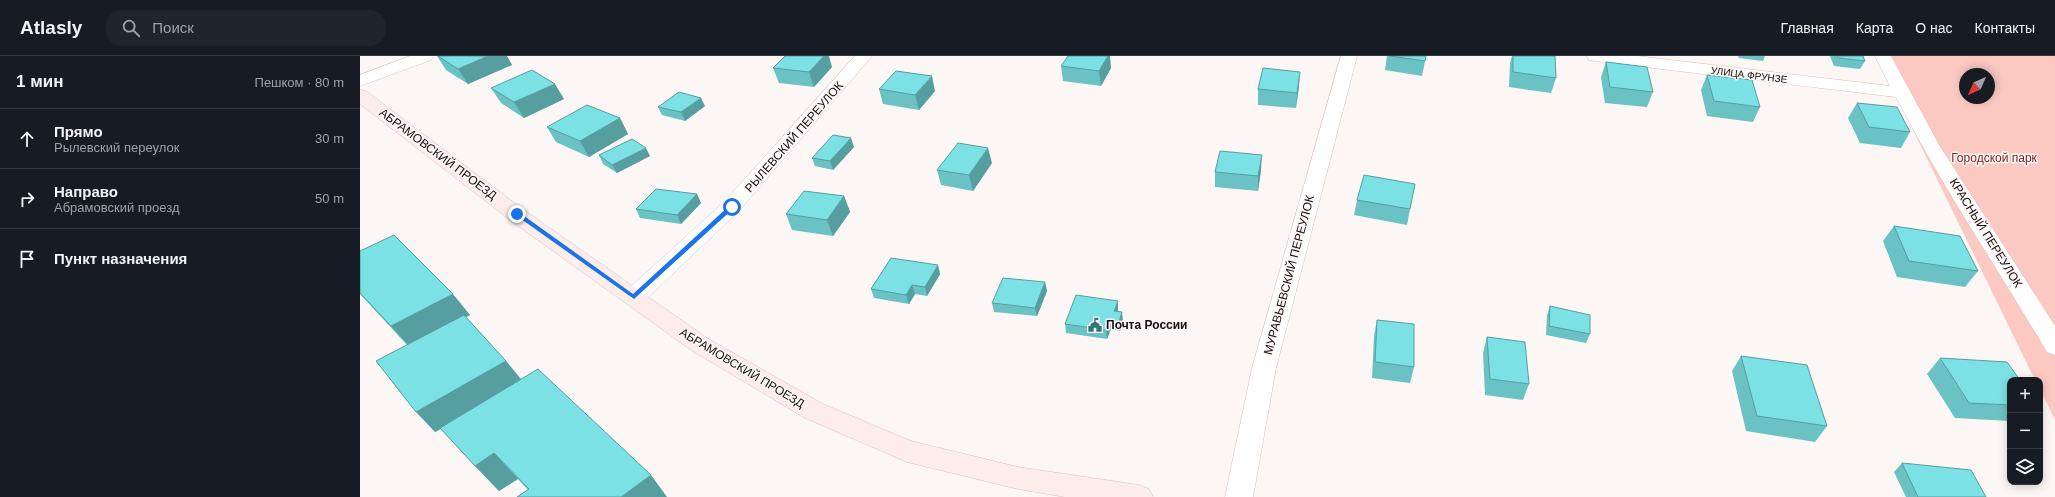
<!DOCTYPE html>
<html lang="ru">
<meta charset="utf-8">
<style>
body{margin:0;font-family:Helvetica,sans-serif;background:#20242c;color:#f1f3f6}
.controls{position:absolute;right:12px;bottom:12px;display:grid;overflow:hidden;border-radius:8px;box-shadow:0 2px 10px #0003}
.controls button{width:36px;height:36px;display:grid;place-items:center;padding:0;border:0;border-bottom:1px solid #363941;background:#171b24;color:#f1f3f6;font:20px sans-serif}
.compass{position:absolute;left:1599px;top:12px;width:36px;height:36px;border-radius:50%;background:#171b24;box-shadow:0 2px 10px #0003;rotate:225deg}
.stop{position:absolute;width:12px;height:12px;margin:-9px;border:3px solid #1a73e8;border-radius:50%;background:#fff}
.stop.end{background:#1a73e8;border-color:#fff;box-shadow:0 1px 4px #0008}
.list{margin:0;padding:0;list-style:none}
h2{display:flex;justify-content:space-between;align-items:center;height:52px;margin:0;padding:0 16px;font-size:17px}
h2 small{font-size:13px;font-weight:400;color:#9ea1a6}
.list li{display:grid;grid-template-columns:26px 1fr auto;gap:12px;align-items:center;box-sizing:border-box;height:60px;padding:0 16px;border-top:1px solid #363941}
.list b{display:block;font-size:15px;white-space:nowrap}
.list p{margin:0;font-size:13px;white-space:nowrap;color:#9ea1a6}
.list em{font-size:13px;font-style:normal;color:#9ea1a6}
.icon{flex:none;width:22px;height:22px;fill:none;stroke:currentColor;stroke-width:2;stroke-linecap:round;stroke-linejoin:round}
.map{position:relative;flex:none;width:1695px;height:441px;overflow:hidden}
header{display:flex;align-items:center;gap:24px;box-sizing:border-box;height:56px;padding:0 20px;background:#171b24;border-bottom:1px solid #363941}
header strong{font-size:19px}
nav{display:flex;gap:22px;margin-inline-start:auto;font-size:14px}
.search{width:280px;height:36px;background:#20242c;display:flex;align-items:center;gap:10px;box-sizing:border-box;padding:0 14px;border-radius:16px;color:#9ea1a6;font-size:15px}
main{display:flex}
aside{flex:1;background:#171b24}
.map>svg:first-child{display:block}
.green{fill:#fcc9c2;fill-rule:evenodd}
.lines{fill:none;stroke-linecap:round;stroke-linejoin:round}
.street-casing{stroke:#ddc2be;stroke-width:1}
.secondary-casing{stroke:#ddc2be;stroke-width:1}
.street{fill:#fff;fill-rule:evenodd}
.secondary{fill:#fcedeb;fill-rule:evenodd}
.wall{fill:#6bc2c5}
.shaded-wall{fill:#579ea0}
.building{fill:#7ce1e5;stroke:#579ea0}
.route{fill:#1a73e8}
.labels{text-anchor:middle;dominant-baseline:central;stroke-width:3;stroke-linejoin:round;paint-order:stroke}
.far-street-label{font-size:10px;fill:#170e0d;stroke:#fcf6f5}
.street-label{font-size:12px;fill:#170e0d;stroke:#fcf6f5}
.park-label{font-size:12px;fill:#802620;stroke:#fcf6f5}
.poi-label{font-size:12px;font-weight:bold;fill:#170e0d;stroke:#fcf6f5;text-anchor:start}
</style>
<header>
<strong>Atlasly</strong>
<div class="search"><svg class="icon" aria-label="search" viewBox="0 0 24 24"><circle cx="10" cy="10" r="6"/><path d="M15 15l6 6"/></svg>Поиск</div>
<nav><a>Главная</a><a>Карта</a><a>О нас</a><a>Контакты</a></nav>
</header>
<main>
<aside>
<h2>1 мин<small>Пешком · 80 m</small></h2>
<ul class="list">
<li><svg class="icon" aria-label="ahead" viewBox="0 0 24 24"><path d="M12 20V5M6 11l6-6 6 6"/></svg><div><b>Прямо</b><p>Рылевский переулок</p></div><em>30 m</em></li>
<li><svg class="icon" aria-label="right" viewBox="0 0 24 24"><path d="M7 20v-9h11M14 6l5 5-5 5"/></svg><div><b>Направо</b><p>Абрамовский проезд</p></div><em>50 m</em></li>
<li><svg class="icon" aria-label="arrive" viewBox="0 0 24 24"><path d="M6 21V4h12l-3 4 3 4H6"/></svg><div><b>Пункт назначения</b></div></li>
</ul>
</aside>
<div class="map">
<svg width="1695" height="441" viewBox="0 0 1695 441">
<rect width="100%" height="100%" fill="#fcf6f5"/>
<path class="green" d="M1517,0H1695V364L1680,333V324H1675ZM1605,18H1629V42H1605Z"/>
<g class="lines">
<defs>
<path id="street" d="M50,0H73L71,4L0,30V19Z
M495,0H512L378,156L282,247L274,249L266,247L263,241L266,235L364,146Z
M981,0H997L916,312L893,441H865L892,312Z
M1227,0H1277L1530,30L1515,0H1531L1579,89L1695,270V299L1687,296C1637,211 1581,129 1536,41L1235,5L1229,4Z"/>
<path id="secondary" d="M0,34L6,35L164,154L347,282L463,348L551,385L658,411L779,429L789,433L793,441H705L658,433L547,406L445,362L331,294L150,164L0,48Z"/>
</defs>
<use href="#street" class="street-casing"/>
<use href="#secondary" class="secondary-casing"/>
<use href="#street" class="street"/>
<use href="#secondary" class="secondary"/>
</g>
<path class="wall" d="M77,0H147L152,9L108,28L86,14Z
M1027,0H1066L1062,20L1025,14Z
M1152,0H1195L1196,22L1191,37L1149,31L1150,7Z
M1378,0H1405L1403,5L1379,2Z
M1470,0H1503L1505,5L1500,13L1474,10Z
M1246,6L1293,36L1287,51L1245,47L1241,21Z
M701,10L751,12L741,30L703,25Z
M472,11L454,31L419,27L413,12Z
M1347,19L1400,51L1393,66L1347,60L1341,34Z
M939,30L936,52L898,49V33Z
M131,32L204,43L164,62L141,47Z
M519,33L575,35L559,54L523,48Z
M1497,47L1550,76L1541,92L1500,87L1488,62Z
M345,50L325,65L302,59L298,51Z
M260,62L268,78L229,101L196,86L187,71Z
M494,91L473,114L455,110L452,102Z
M239,99L290,100L257,117L243,108Z
M632,107L613,135L581,129L577,114Z
M901,114L898,135L855,131V116Z
M1055,128L1047,169L994,159L997,144Z
M484,140L490,156L473,180L432,174L426,158Z
M341,147L321,168L280,162L276,153Z
M1534,170L1618,215L1605,231L1537,221L1523,185Z
M0,195L110,259L106,261L146,305L161,323L291,419L168,434L158,423L139,435L81,373L75,376L47,289L0,238Z
M580,218L567,240L555,238L549,248L514,242L511,233Z
M685,226L687,235L677,260L634,256L632,247Z
M1190,250L1230,278L1226,287L1186,279L1187,259Z
M758,253V255L763,265L760,275L751,273L747,283L706,277L705,268Z
M1017,264L1054,311L1050,327L1012,322L1014,280Z
M1127,281L1169,328L1163,344L1125,339L1123,297Z
M1381,300L1467,370L1455,386L1386,375L1372,315Z
M1580,302L1650,324V365L1595,362L1567,318Z
M1542,407L1626,441H1546L1534,416Z"/>
<path class="shaded-wall" d="M128,0H147L152,9L108,28L98,13Z
M464,0H469L472,11L454,31L449,16Z
M748,0H750L751,12L741,30L739,15Z
M940,16L939,30L936,52L937,37Z
M572,20L575,35L559,54L555,39Z
M195,28L204,43L164,62L154,46Z
M341,42L345,50L325,65L321,56Z
M260,62L268,78L229,101L220,85Z
M491,82L494,91L473,114L470,105Z
M286,92L290,100L257,117L252,109Z
M628,92L632,107L613,135L609,119Z
M902,99L901,114L898,135V120Z
M337,138L341,147L321,168L317,159Z
M484,140L490,156L473,180L467,164Z
M578,209L580,218L567,240L565,231Z
M685,226L687,235L677,260L675,252Z
M552,229L555,238L549,248L546,239Z
M93,238L110,259L50,291L31,270Z
M758,245V253L755,264L754,255Z
M762,256L763,265L760,275L759,266Z
M750,265L751,273L747,283L746,274Z
M146,305L163,326L75,376L56,356Z
M134,397L158,423L139,435L115,410Z
M291,419L307,441H261Z"/>
<path class="building" d="M78,0H128L98,13Z
M425,0H464L449,16L413,12Z
M708,0H748L739,15L701,10Z
M1030,0H1066L1065,5Z
M1153,0H1195L1196,22L1153,16Z
M1477,0H1503L1505,5L1478,2Z
M1246,6L1287,11L1293,36L1250,31Z
M903,12L940,16L937,37L898,33Z
M172,14L195,28L154,46L131,32Z
M536,15L572,20L555,39L519,33Z
M1347,19L1392,24L1400,51L1354,45Z
M319,36L341,42L321,56L298,51Z
M1497,47L1537,51L1550,76L1509,71Z
M227,49L260,62L220,85L187,71Z
M473,79L491,82L470,105L452,102Z
M272,83L286,92L252,109L239,99Z
M598,87L628,92L609,119L577,114Z
M860,95L902,99L898,120L855,116Z
M1004,119L1055,128L1050,153L997,144Z
M296,133L337,138L317,159L276,153Z
M444,135L484,140L467,164L426,158Z
M1534,170L1600,180L1618,215L1549,205Z
M34,179L93,238L31,270L0,237V195Z
M531,202L578,209L565,231L552,229L546,239L511,233Z
M643,222L685,226L675,252L632,247Z
M716,239L758,245L754,255L762,256L759,266L750,265L746,274L705,268Z
M1190,250L1230,259V278L1189,270Z
M104,259L146,305L56,356L16,305Z
M1017,264L1054,268V311L1015,306Z
M1127,281L1165,286L1169,328L1130,323Z
M1381,300L1447,309L1467,370L1397,360Z
M1580,302L1647,306L1660,324H1650V349L1609,347Z
M178,313L291,419L261,441H157L169,433L134,397L115,410L80,372Z
M1542,407L1611,414L1626,441H1558Z"/>
<path class="route" d="M369,150L375,151L274,243L154,158L160,157L273,238Z"/>
<defs>
<symbol id="civic-bare" viewBox="-9 -9 18 18"><path d="M-.6-6.5H3V-4.5H.6V-3L4-1V1h2V6H-6V1h2V-1L-.6-3ZM-1.2 2.5V6h2.4V2.5Z" fill="#2e787b" stroke="#fcf6f5" stroke-width="2.5" paint-order="stroke"/></symbol>
</defs>
<g fill-rule="evenodd">
<use href="#civic-bare" x="725" y="259" width="20" height="20"/>
</g>
<g class="labels">
<g class="far-street-label">
<text transform="translate(1389 19) rotate(7)">УЛИЦА ФРУНЗЕ</text>
</g>
<g class="street-label">
<text transform="translate(434 81) rotate(-49)">РЫЛЕВСКИЙ ПЕРЕУЛОК</text>
<text transform="translate(78 98) rotate(37)">АБРАМОВСКИЙ ПРОЕЗД</text>
<text transform="translate(1626 177) rotate(58)">КРАСНЫЙ ПЕРЕУЛОК</text>
<text transform="translate(929 219) rotate(-75)">МУРАВЬЕВСКИЙ ПЕРЕУЛОК</text>
<text transform="translate(382 312) rotate(31)">АБРАМОВСКИЙ ПРОЕЗД</text>
</g>
<g class="park-label">
<text x="1634" y="102">Городской парк</text>
</g>
<g class="poi-label">
<text x="746" y="269">Почта России</text>
</g>
</g>
</svg>
<div class="controls">
<button>+</button>
<button>−</button>
<button><svg class="icon" aria-label="layers" viewBox="0 0 24 24"><path d="M12 4l9 5-9 5-9-5zM3 14l9 5 9-5"/></svg></button>
</div>
<svg class="compass" viewBox="-18 -18 36 36"><path d="M0-13l5 13h-10z" fill="#e53935"/><path d="M0 13l5-13h-10z" fill="#9ea1a6"/></svg>
<div class="stop" style="left:372px;top:151px"></div>
<div class="stop end" style="left:157px;top:158px"></div>
</div>
</main>
